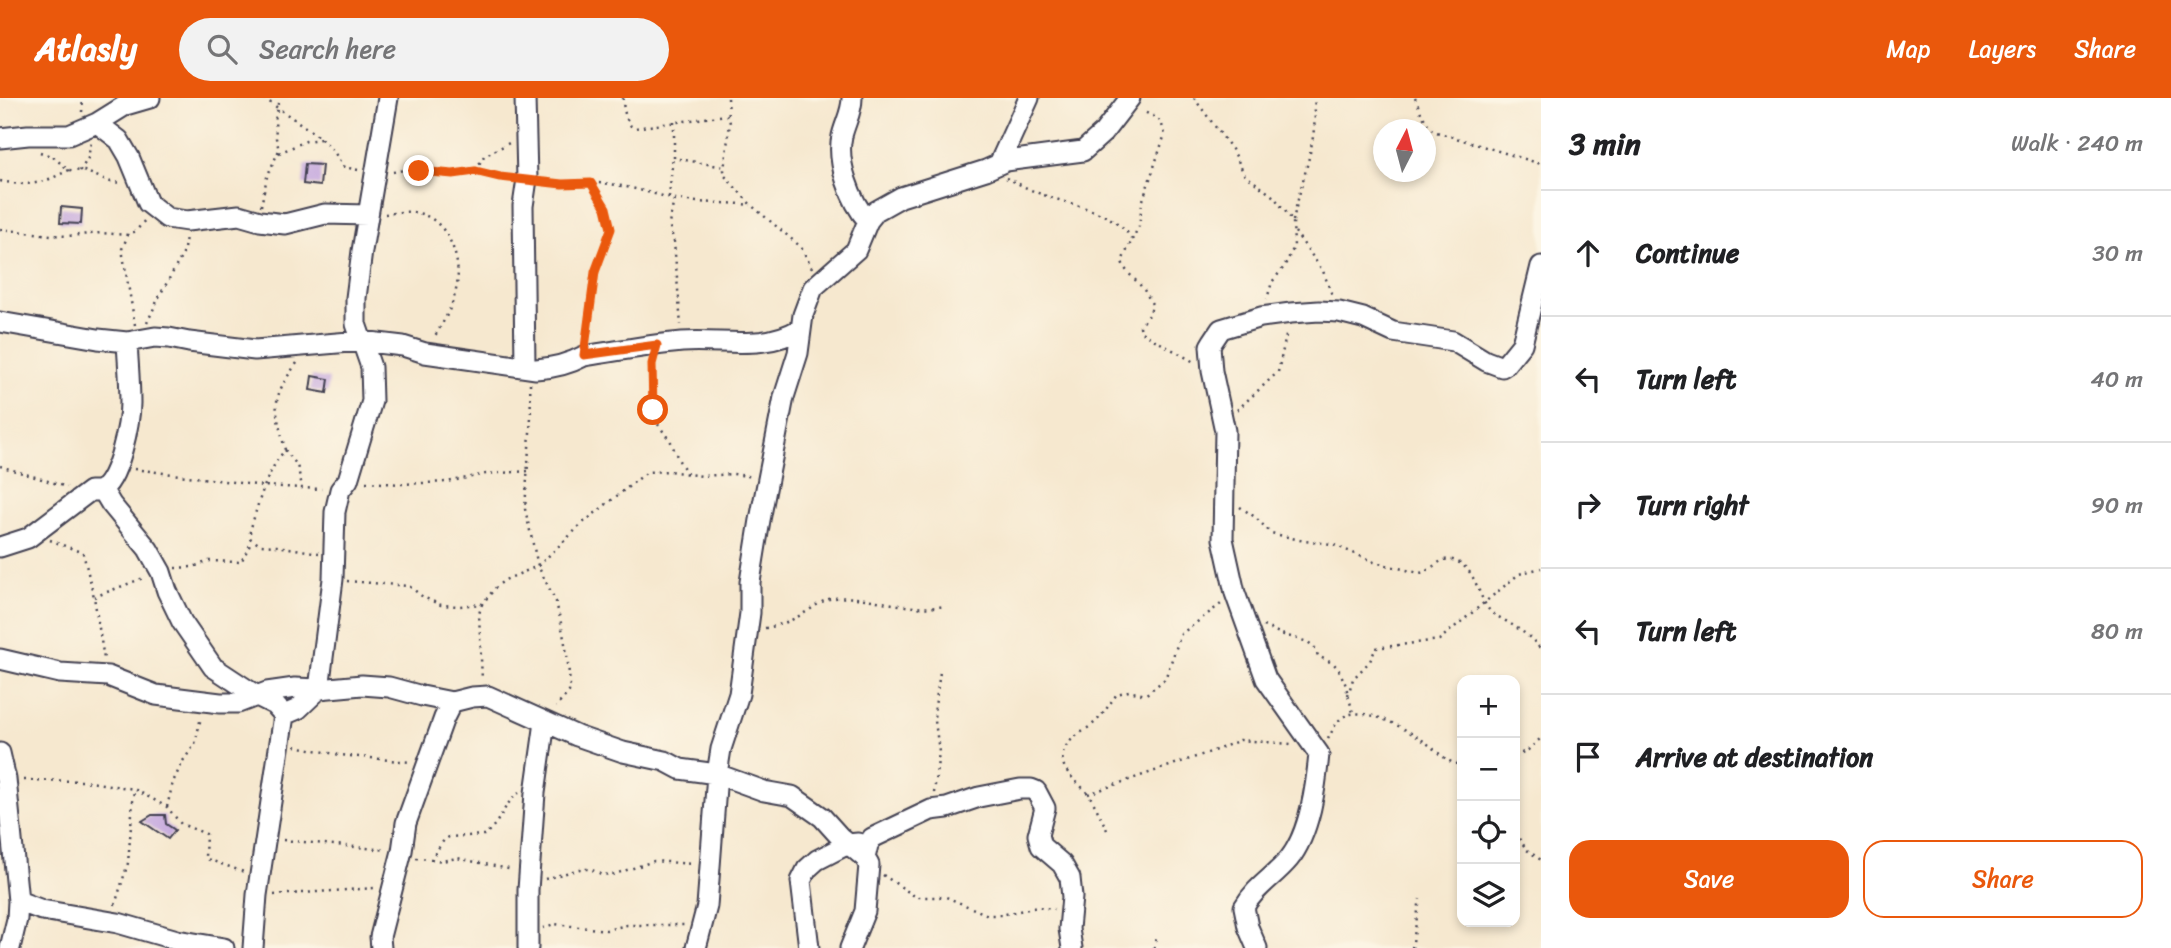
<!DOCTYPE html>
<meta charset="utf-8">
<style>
body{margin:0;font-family:Sriracha,sans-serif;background:#f2f2f2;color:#202124}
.controls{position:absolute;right:21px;bottom:21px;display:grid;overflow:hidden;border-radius:14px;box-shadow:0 4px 10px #0003}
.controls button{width:63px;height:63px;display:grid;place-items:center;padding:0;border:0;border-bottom:2px solid #e0e0e0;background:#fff;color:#202124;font:35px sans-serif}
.compass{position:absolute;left:1373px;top:21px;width:63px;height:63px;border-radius:50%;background:#fff;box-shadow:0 4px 10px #0003;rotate:6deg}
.stop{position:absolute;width:21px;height:21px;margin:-16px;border:5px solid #ea580c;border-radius:50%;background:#fff}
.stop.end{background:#ea580c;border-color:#fff;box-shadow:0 2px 7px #0008}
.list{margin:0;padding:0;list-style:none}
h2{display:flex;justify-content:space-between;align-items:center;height:91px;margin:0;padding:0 28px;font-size:30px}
h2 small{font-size:23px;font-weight:400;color:#757577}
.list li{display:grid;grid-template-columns:46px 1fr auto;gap:21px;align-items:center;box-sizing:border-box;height:126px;padding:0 28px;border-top:2px solid #e0e0e0}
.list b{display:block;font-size:26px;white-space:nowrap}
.list em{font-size:23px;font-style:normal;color:#757577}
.actions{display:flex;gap:14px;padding:21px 28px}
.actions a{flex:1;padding:16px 0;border:2px solid #ea580c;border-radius:21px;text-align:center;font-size:24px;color:#ea580c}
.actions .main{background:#ea580c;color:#fff}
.icon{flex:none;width:38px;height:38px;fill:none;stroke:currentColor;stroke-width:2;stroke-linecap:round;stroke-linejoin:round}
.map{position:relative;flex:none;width:1541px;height:850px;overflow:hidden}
header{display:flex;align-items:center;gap:42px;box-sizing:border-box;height:98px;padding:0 35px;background:#ea580c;color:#fff}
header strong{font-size:33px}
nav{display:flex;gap:38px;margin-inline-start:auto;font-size:24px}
.search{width:490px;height:63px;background:#f2f2f2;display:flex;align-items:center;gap:18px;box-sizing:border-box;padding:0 24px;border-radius:38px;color:#757577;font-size:26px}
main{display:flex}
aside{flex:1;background:#fff}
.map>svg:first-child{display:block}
.building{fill:#c0a1de}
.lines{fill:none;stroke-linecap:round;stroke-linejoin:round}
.minor-casing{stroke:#424051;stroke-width:23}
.path{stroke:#424051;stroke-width:2.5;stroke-dasharray:2 5;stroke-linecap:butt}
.minor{stroke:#fff;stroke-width:19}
.route{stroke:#ea580c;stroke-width:9}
</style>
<header>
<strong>Atlasly</strong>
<div class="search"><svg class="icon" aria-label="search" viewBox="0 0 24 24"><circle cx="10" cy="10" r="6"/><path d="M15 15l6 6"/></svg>Search here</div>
<nav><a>Map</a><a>Layers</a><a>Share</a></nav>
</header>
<main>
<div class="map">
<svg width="1541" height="850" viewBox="0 0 1541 850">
<rect width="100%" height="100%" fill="#fcf5e5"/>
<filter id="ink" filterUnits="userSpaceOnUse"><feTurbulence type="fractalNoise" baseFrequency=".0143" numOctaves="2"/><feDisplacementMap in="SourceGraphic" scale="14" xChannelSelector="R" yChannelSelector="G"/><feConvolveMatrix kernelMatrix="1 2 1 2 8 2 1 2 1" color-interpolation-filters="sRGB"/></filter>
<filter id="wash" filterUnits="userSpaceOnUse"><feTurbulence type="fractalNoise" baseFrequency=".00686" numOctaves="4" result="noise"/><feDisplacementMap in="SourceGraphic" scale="28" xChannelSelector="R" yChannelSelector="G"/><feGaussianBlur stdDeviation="1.57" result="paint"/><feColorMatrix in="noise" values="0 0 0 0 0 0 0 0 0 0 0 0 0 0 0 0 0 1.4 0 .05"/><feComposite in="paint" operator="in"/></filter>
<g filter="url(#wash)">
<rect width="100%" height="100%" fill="#f6e8cf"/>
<g id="blocks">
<path class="building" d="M305,66L322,67L320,88L303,86Z
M61,109L82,111L81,126L60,125Z
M312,278L329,281L327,295L310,292Z
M152,717H165L166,726L175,732L168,741L142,723Z"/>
</g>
</g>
<g filter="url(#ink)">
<use href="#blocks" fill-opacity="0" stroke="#424051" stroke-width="2"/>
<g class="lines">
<defs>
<path id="minor" d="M525,0L527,81L523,108L525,269
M852,0C852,14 845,25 842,38C836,64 851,104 868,123
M97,25L119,42L129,59L148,105L167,120L187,123L239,117L260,123L285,126L325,116L368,117
M0,40L28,37H69L97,25L126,7L150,0
M999,66L1029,0
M0,224L98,241L127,244L155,239L169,240L189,244L255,252L361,243L403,248L425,255L536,271C553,270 569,266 584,258C616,253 649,247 682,244C723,241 763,253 800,231
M102,391L111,406L148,451L161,474L167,493L182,524L213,569L257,598L275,607L284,617L257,797L253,850
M0,449L28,440L90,393C94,393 98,393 101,392C119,383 130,323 130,305C130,284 128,264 127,244
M0,561L60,575L108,578L156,597L220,605H238L267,594L295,590L319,591L362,587L389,589L422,598L452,604L472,599L488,598L577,638L623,654L665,663L680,671L717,676L764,693L792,698L822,719L840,739L865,760L869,767L865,813L850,850
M284,617L298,611L319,591L333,481L335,414L340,392L348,382L372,303L371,269L356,226V200L362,153L388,0
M0,655L6,681L18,803L17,821L10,850
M865,760L868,747L872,740L931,712L947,710L979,699L1020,691H1031L1036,693L1045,710L1038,737L1041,748L1062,766L1070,780L1072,799L1069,831L1072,850
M18,803L42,812L118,825L177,842L224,850
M381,850L380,839L402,753L406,725L444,620L452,604
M528,850V792L535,695L545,624
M696,850L707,808L717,676L721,651L739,596L750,515V484L760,422L784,299L798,255L803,217L813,190L856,152L868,123L876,113L901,99L986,72L1006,63L1083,53L1103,35L1130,0
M809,850L801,783L807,771L817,762L848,746L858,745
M1257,850L1248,829L1244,809C1255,789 1275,778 1289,761C1310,735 1316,688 1319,656L1266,581L1235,495L1223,441L1225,333L1212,273L1210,248L1213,243L1221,231L1261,219L1291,215L1319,213L1339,214L1363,220L1393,234L1453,243L1486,263L1502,269L1505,267L1522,246L1541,168"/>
</defs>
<use href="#minor" class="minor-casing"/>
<path class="path" d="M264,0C285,16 308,29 328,47C335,53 338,62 344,69L358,72
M623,0C623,10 625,20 631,28L635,30L726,17L729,20L730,25L724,72L725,78L751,107L801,149L812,170
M728,0L729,20
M1194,0L1234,54L1244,76L1274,99L1293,123L1294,149L1284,169L1272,184L1267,201
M1415,0L1422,17L1433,33L1541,66
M82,14L83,0
M674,23V60L724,69
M40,54L53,59L69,72L84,73L111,84L123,85
M279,55L306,43L321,41
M80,73L88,60L91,44
M475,73L512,80
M393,74L404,72L453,76L475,73L484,58L511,44
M1006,80C1018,85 1029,92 1041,96C1069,107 1118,113 1132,142L1122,163C1125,174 1132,178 1139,186C1145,192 1148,199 1152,206L1150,216L1140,228L1141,234L1194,264
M0,83C31,89 41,86 69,72
M543,83C561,86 579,84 597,85C626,86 653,97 681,102C704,106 728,104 751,107
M669,99L673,58
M674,102L669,126L674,144L681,227
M261,108L267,79L279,52L276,40L275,22L279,0
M385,116C395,115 407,112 418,115C449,122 463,163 456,192C452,210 443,225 433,241
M1293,123C1301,82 1319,42 1314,0
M0,131L51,137L68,138L101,135L128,137
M1295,134L1323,173L1332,197
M1132,142L1139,128L1142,105L1165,36L1161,24L1155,19L1142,13
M147,225L160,197L183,156L186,139
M135,227L122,151L128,137L136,133L145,122
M586,240L595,174L611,131L606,110L591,85
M653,264L652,299L657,325L671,344L678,361L688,377
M297,265C269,303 275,308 285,352C265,376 259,404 250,433V440L260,447L277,448L319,455
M530,285L531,319L525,411L538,468L556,504L561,525L567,556L570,586L569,594L556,609
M1237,312L1278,274L1287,233
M285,352L297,367L302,388
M0,368L67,389
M134,371L263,388L322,391
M366,384L401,386L447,384L486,376L528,373
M1240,409L1255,419L1271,435L1304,443L1332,446L1374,464L1419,475C1432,474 1439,458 1453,462C1477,470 1476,496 1490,513C1494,517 1499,519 1504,522C1519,531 1531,538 1541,552
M50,442L83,455L94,499L104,561
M175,470L193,469L209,463L241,464L252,443
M347,483L409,488L423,499L441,507L459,508L482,506L497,488L505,482L538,468L584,424L647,374L669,373L702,378L733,376L754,379
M94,499L146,479
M482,506L479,516L482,582
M1263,528L1284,537L1308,544L1315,550L1318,558L1334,566L1339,572L1345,585L1353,615
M765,530C779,528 793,522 806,514C816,508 823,501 835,500C871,496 905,515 944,508
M1348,597L1353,581L1370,563L1376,550L1439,542L1519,476L1541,470
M1328,641C1332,634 1336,623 1343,619C1364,606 1408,632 1425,644C1438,653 1446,665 1462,667
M295,648L340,657L410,664
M1515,658L1528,652L1541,640
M24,682L84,683L134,691L167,709L181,726L206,736L205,759L207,761L244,774
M934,695L939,654L934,615L940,574
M1088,696L1219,651L1240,642L1291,646
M167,709L173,684L183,663L195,646L201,619
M1107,732C1101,720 1096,708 1089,697C1078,682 1052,670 1067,647C1073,638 1085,633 1093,626C1103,618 1109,606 1117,596L1129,593L1145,597L1165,581L1181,536L1221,506
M1515,735L1527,752L1541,762
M283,742L387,752
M416,760L431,761L444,742L449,739L484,737C502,724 502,707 519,695
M431,761L442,763L457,760L513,772
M883,777L916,799H946L988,817H1001L1037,809L1054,811
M545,781L580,771H590L601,776L612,777L654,763L693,766
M274,797L375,790
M115,807L128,765L134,691
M543,830L554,826L606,832L627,827H685
M1154,850L1156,838
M1412,850L1420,801"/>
<use href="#minor" class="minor"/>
</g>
</g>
<g class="lines" filter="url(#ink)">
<path class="route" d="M419,73L453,76L475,73L500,79L562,86L591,85L606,110L611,131L595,174L584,257L657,247L652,266L653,312"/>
</g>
</svg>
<div class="controls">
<button>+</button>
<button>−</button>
<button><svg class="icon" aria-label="locate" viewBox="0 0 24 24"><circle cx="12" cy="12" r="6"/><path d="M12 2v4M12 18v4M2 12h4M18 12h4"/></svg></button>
<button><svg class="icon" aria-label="layers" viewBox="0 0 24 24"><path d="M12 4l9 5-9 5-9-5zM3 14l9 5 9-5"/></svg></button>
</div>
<svg class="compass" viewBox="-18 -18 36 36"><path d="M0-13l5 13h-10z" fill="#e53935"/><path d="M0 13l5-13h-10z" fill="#757577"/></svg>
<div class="stop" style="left:653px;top:312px"></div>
<div class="stop end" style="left:419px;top:73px"></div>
</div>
<aside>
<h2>3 min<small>Walk · 240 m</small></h2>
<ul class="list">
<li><svg class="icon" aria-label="ahead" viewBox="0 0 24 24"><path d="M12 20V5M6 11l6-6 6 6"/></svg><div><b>Continue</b></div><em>30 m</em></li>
<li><svg class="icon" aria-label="left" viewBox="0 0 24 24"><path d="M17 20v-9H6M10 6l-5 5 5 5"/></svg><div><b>Turn left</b></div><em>40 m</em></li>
<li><svg class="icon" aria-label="right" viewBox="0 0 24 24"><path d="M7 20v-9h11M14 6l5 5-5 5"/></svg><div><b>Turn right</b></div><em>90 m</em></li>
<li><svg class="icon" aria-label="left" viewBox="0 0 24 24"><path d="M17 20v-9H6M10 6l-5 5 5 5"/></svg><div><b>Turn left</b></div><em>80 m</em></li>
<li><svg class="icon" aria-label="arrive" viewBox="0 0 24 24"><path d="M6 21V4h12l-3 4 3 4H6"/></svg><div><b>Arrive at destination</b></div></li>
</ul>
<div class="actions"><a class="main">Save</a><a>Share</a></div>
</aside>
</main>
